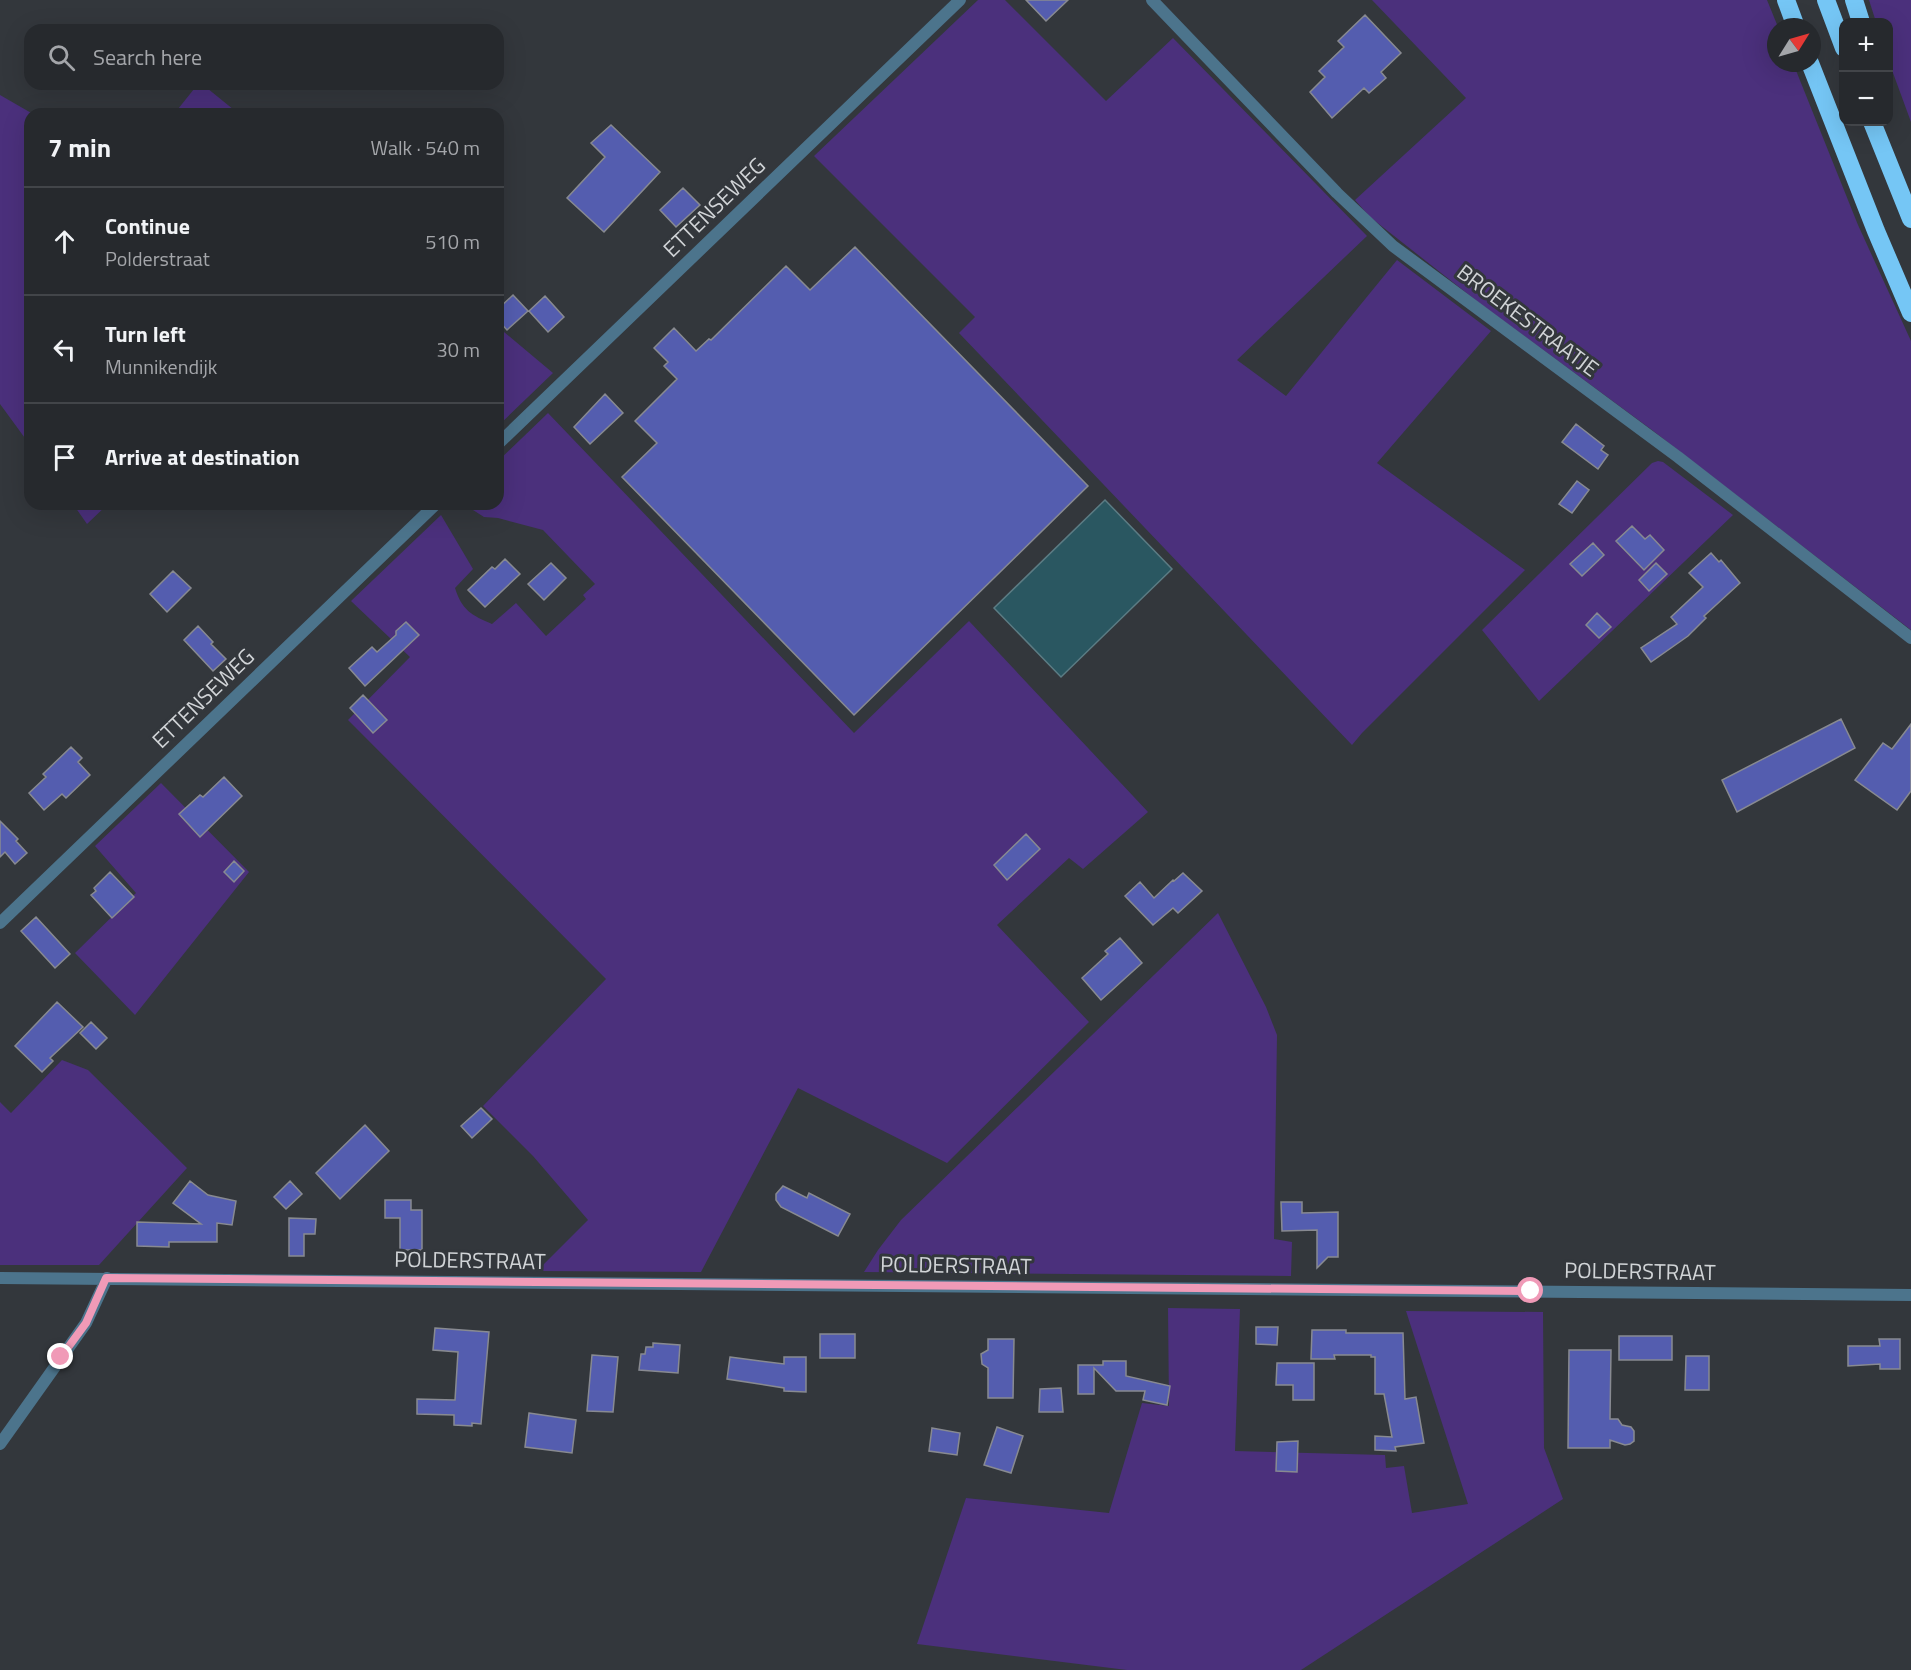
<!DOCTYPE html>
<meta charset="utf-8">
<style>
body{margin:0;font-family:"Titillium Web",sans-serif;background:#323539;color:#f1f3f6}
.controls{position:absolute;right:18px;top:18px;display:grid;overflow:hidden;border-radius:12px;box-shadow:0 6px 24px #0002}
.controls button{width:54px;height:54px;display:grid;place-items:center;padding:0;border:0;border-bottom:2px solid #424549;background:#26292d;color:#f1f3f6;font:30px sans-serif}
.compass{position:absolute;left:1767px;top:18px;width:54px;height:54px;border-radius:50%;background:#26292d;box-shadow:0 6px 24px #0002;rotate:53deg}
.stop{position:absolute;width:18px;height:18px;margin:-14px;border:4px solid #f09ab7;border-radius:50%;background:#fff}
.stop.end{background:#f09ab7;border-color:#fff;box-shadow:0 2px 6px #0008}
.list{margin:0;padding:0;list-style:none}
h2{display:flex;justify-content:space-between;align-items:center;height:78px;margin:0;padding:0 24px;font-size:26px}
h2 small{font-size:20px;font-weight:400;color:#a4a6aa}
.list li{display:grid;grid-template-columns:39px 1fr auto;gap:18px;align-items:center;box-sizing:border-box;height:108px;padding:0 24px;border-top:2px solid #424549}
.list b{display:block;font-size:22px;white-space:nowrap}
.list p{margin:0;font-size:20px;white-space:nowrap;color:#a4a6aa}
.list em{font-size:20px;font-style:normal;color:#a4a6aa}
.icon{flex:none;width:33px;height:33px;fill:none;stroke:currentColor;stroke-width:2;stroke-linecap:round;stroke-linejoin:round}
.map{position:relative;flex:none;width:1911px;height:1670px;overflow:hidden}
.search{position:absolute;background:#26292d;box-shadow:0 6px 24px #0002;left:24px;top:24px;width:480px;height:66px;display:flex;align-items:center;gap:15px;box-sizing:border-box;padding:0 21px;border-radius:18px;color:#a4a6aa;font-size:22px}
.panel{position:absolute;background:#26292d;box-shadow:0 6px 24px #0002;left:24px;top:108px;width:480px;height:402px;border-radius:18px}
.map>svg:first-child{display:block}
.green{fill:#4b307c}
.water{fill:#2a5761;stroke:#5c7c84;stroke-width:1.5}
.building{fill:#545daf;stroke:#888a91;stroke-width:1.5}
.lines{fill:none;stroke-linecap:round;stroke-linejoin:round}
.minor{stroke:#4c748c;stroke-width:12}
.motorway{stroke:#75c6f5;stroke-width:18}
.route{stroke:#f09ab7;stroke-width:8}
.labels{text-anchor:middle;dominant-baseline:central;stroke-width:6;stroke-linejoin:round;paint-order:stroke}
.street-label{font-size:22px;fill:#d1d4d7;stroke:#33373c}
</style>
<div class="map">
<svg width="1911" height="1670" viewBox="0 0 1911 1670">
<rect width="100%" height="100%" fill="#33373c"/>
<path class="green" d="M978,0H1005L1106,101L1173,38L1367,236L1237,360L1286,396L1397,260L1491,331L1377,463L1525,570L1362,733L1352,745L959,333L975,317L814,156Z
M1372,0H1767L1778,27H1776V63H1793L1858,225L1911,341V630L1652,430L1478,302L1370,217L1355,200L1466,98Z
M1869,0H1911V122L1889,62L1888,22H1876Z
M198,84H202L239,114H174Z
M0,95L33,114H30V445L0,404Z
M498,327L553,373L498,426Z
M548,413L854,733L969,621L1148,812L1083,869L1069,858L997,925L1089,1022L947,1163L798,1088L701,1272L540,1271V1268L588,1220L533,1156L483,1106L606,979L348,720L410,657L351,601L441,515L473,569L455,588C462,610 471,615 492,624L516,603L546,636L586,599L583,595L595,584L543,530L498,518L484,517L473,510L467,504H498V461Z
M1658,461L1663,462L1733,515L1539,701L1482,630L1652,463Z
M73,504H108L87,524Z
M161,783L249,872L135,1015L75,953L136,893L95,846Z
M1218,913L1266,1007L1277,1035L1274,1239L1292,1242L1291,1276L864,1272L878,1250L901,1220Z
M62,1060L88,1070L187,1168L99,1265H0V1102L11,1113Z
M1168,1308L1240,1309L1235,1451L1385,1455L1386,1468L1404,1466L1412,1513L1468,1504L1406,1311L1543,1312L1544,1448L1563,1499L1301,1670H1127L917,1644L966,1498L1109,1513L1142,1403L1169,1406Z"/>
<path class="water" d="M1105,500L1172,569L1061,677L994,608Z"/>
<path class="building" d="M1026,0H1068L1046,21Z
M1365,15L1401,53L1381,72L1386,78L1369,93L1364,88L1332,118L1310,92L1325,77L1319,71L1344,47L1338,41Z
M611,125L660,172L604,232L567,198L605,157L591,143Z
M683,188L700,205L676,227L660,210Z
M855,247L1088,486L854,715L622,477L657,443L635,421L677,379L664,366L668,362L654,348L674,328L696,351L709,339L711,340L786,266L810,290Z
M513,295L528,311L507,330L498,320V309Z
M545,296L564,317L548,332L529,311Z
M605,394L623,413L590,444L574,427Z
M1576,424L1604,446L1601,450L1608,455L1598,469L1562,442Z
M1577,481L1589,490L1572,513L1559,504Z
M1632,526L1645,539L1650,535L1664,550L1644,570L1616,541Z
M1593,543L1604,555L1582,576L1570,564Z
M1711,553L1719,562L1721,560L1740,583L1704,616L1706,618L1688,636L1651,662L1641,648L1677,624L1671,617L1703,587L1689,573Z
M505,559L520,574L485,607L468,590L492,567L495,569Z
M551,563L566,578L544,600L528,584Z
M1656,563L1667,574L1649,591L1639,580Z
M173,571L191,588L167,612L150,594Z
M1597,613L1611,627L1599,638L1586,625Z
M406,622L419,635L365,686L349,668L372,647L377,652L396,635V631Z
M198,626L213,642L211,644L226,659L213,671L184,640Z
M363,695L387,720L373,733L350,708Z
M1841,719L1855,748L1737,812L1722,780Z
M1911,724V791L1897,810L1855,780L1883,743L1892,749Z
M71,747L82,758L78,762L90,775L66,798L62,794L44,810L29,793L46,777L43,774Z
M224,777L242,796L200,837L179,814L200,795L203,797Z
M0,821L18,839L16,841L27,853L15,864L5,852L0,857Z
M1026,834L1040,849L1007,880L994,865Z
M234,861L244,871L234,882L224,872Z
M110,872L134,897L112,918L91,895L96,891L94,888Z
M1183,873L1202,891L1178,913L1173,908L1153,925L1125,896L1140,882L1154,898L1173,880L1174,881Z
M36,917L70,954L55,968L21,931Z
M1120,938L1142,963L1101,1000L1082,978L1108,954L1105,951Z
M57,1002L83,1027L50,1058L53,1061L42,1072L15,1046Z
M91,1022L107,1038L96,1049L80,1033Z
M481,1108L492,1119L472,1138L461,1126Z
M365,1125L389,1151L340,1199L316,1173Z
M190,1181L208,1195L236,1201L232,1225L217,1223V1242H169V1247L137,1246V1222L201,1224L173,1203Z
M290,1181L302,1194L286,1209L274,1197Z
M783,1186L807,1198L809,1193L850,1214L838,1236L781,1207L776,1200V1194Z
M385,1200H411V1210H422V1250H400V1218H385Z
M1281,1202H1302V1213L1338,1212V1257H1328L1317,1268V1230L1282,1231Z
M289,1218L316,1219L315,1234H304V1256H289Z
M1256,1327H1278L1277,1345L1256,1344Z
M435,1328L489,1332L481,1424L472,1423V1426L454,1425V1415L417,1414V1399L455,1400L458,1352L433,1350Z
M1312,1330H1346V1333H1403L1405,1399L1416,1397L1424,1443L1395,1447L1396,1451L1375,1450V1436L1392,1437L1384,1394H1375V1357H1371V1355H1334L1335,1359H1311Z
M820,1334H855V1358H820Z
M1619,1336H1672V1360H1619Z
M988,1339H1014L1013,1398H988V1368L982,1364L981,1354L988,1350Z
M1879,1339H1900V1369H1880V1364L1848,1366V1346H1880Z
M653,1343L680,1345L678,1373L639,1370L641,1354H645L646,1347H653Z
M1569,1350H1611L1610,1419H1618L1622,1425L1631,1427L1634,1431V1441L1630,1444L1625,1445L1610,1440V1448H1568Z
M592,1355L618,1357L613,1412L587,1411Z
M1686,1356H1709V1390H1685Z
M730,1357L784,1364V1357H806V1392L784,1391V1388L727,1379Z
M1103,1361H1126V1376L1170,1386L1167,1405L1143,1400L1145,1391H1116L1094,1368V1394H1078V1365H1103Z
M1277,1363H1314V1400H1293V1385H1276Z
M1061,1388L1063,1412H1039L1040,1389Z
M529,1413L576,1420L572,1453L525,1447Z
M997,1427L1023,1436L1011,1473L984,1465Z
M932,1428L960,1433L957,1455L929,1451Z
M1298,1441L1297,1472L1276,1471L1277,1442Z"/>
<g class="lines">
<path class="minor" d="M1152,0L1337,193L1393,246L1678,457L1911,638
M498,444L960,0
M0,923L436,504
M0,1278L1911,1295
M0,1444L86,1323L107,1278"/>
<path class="motorway" d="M1786,0L1796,27
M1826,0L1844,48
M1854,0L1861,22
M1810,63L1876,231L1911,313
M1872,122L1911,219"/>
</g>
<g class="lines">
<path class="route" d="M61,1357L86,1323L106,1278L1531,1291"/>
</g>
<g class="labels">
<g class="street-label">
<text transform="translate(714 207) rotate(-44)">ETTENSEWEG</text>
<text transform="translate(1528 320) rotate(37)">BROEKESTRAATJE</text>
<text transform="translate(203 698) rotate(-44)">ETTENSEWEG</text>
<text transform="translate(470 1260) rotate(1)">POLDERSTRAAT</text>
<text transform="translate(956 1265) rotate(1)">POLDERSTRAAT</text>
<text transform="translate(1640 1271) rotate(1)">POLDERSTRAAT</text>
</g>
</g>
</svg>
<div class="controls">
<button>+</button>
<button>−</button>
</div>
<svg class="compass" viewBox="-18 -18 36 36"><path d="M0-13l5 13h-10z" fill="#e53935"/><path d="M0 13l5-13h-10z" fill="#a4a6aa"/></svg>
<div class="stop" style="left:1531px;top:1291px"></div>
<div class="stop end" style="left:61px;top:1357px"></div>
<div class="search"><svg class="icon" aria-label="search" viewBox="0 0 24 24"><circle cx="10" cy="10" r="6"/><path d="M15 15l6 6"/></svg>Search here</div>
<section class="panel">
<h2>7 min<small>Walk · 540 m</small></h2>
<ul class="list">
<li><svg class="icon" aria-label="ahead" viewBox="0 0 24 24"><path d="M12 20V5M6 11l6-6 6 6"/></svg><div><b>Continue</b><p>Polderstraat</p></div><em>510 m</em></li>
<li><svg class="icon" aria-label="left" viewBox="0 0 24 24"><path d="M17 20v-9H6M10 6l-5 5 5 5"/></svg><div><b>Turn left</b><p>Munnikendijk</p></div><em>30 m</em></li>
<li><svg class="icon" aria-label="arrive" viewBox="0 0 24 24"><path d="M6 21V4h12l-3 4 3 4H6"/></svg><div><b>Arrive at destination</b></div></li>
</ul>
</section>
</div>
